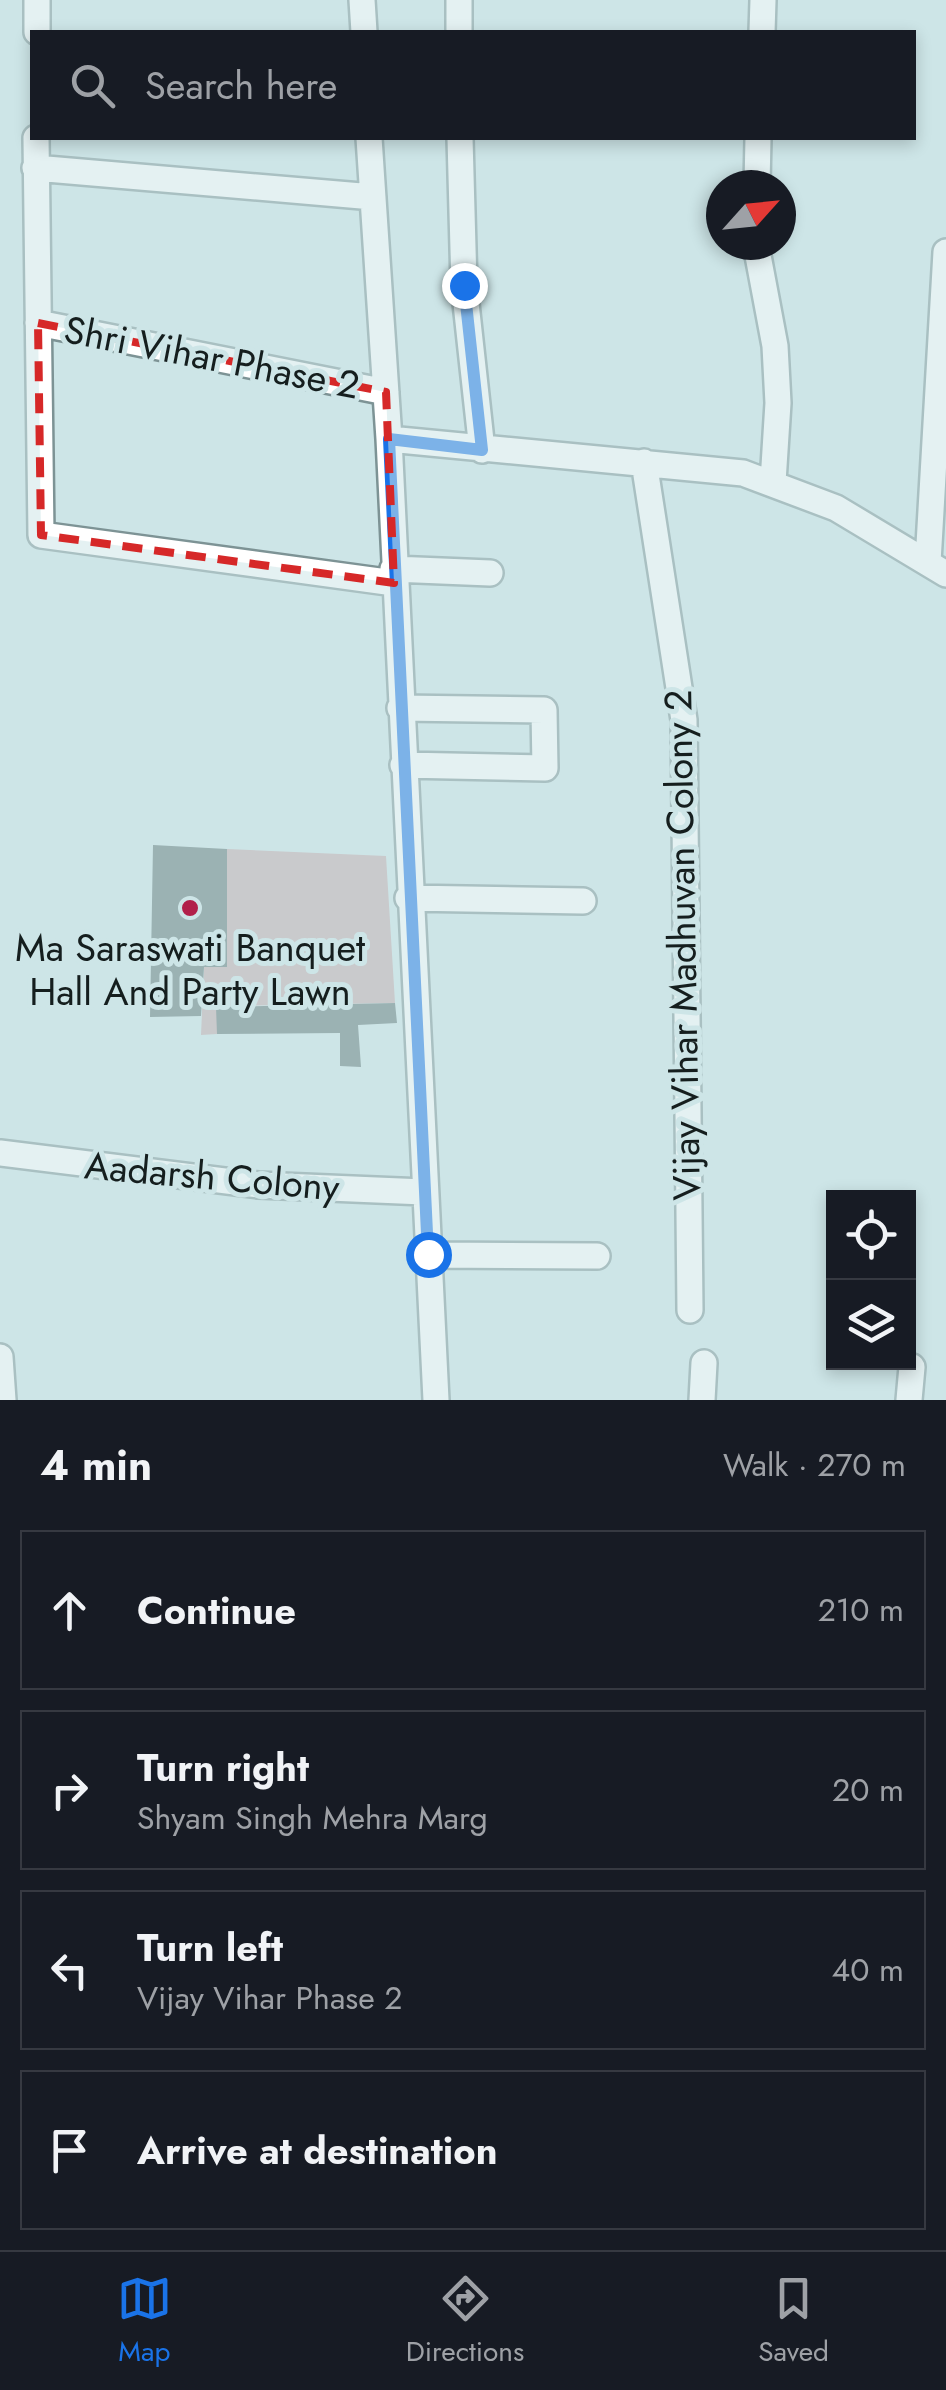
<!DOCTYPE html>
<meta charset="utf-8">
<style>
body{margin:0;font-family:Jost,sans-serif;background:#242831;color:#f1f3f6}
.controls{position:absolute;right:30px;bottom:30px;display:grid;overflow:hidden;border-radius:0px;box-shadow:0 5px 15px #0003}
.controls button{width:90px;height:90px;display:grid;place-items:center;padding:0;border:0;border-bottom:2px solid #363941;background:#171b24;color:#f1f3f6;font:50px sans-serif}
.compass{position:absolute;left:706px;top:170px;width:90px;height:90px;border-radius:50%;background:#171b24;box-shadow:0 5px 15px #0003;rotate:63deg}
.stop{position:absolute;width:30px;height:30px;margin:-22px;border:8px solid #1a73e8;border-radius:50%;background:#fff}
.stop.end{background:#1a73e8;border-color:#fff;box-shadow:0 2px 10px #0008}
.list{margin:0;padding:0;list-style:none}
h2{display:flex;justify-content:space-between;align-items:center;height:130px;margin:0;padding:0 40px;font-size:42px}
h2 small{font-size:32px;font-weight:400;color:#9ea1a6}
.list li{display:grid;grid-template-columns:65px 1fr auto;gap:30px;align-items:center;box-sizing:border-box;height:160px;margin:0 20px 20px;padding:0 20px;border:2px solid #363941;border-radius:0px}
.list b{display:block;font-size:38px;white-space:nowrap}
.list p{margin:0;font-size:32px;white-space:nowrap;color:#9ea1a6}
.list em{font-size:32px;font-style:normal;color:#9ea1a6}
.icon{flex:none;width:55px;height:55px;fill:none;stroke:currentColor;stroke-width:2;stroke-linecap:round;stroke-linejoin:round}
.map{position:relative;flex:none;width:946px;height:1400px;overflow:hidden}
.search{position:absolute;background:#171b24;box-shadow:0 5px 15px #0003;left:30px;right:30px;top:30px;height:110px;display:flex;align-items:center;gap:25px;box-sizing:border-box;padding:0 35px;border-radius:0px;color:#9ea1a6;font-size:38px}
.sheet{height:850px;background:#171b24}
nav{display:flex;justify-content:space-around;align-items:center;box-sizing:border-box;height:140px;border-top:2px solid #363941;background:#171b24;font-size:28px;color:#9ea1a6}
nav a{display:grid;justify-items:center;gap:5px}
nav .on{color:#1a73e8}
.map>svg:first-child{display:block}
.green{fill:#c4a8ab}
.building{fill:#5d7374}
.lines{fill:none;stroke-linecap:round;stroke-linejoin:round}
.street-casing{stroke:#7d9395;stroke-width:30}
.street{stroke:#fff;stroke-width:25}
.route{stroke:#1a73e8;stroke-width:12}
.marked{fill:none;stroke:#d62828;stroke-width:8;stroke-dasharray:20 12;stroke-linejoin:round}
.poi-dot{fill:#b1204a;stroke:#cde5e7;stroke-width:4}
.labels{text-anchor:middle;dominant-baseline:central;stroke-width:10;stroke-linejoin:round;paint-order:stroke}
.street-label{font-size:38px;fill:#151e1e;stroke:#cde5e7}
.poi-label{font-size:38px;fill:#151e1e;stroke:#cde5e7}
</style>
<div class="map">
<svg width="946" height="1400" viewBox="0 0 946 1400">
<rect width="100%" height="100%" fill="#cde5e7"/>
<path class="green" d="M227,849L386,856L395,1003L217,1006V1034L201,1035L204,967L227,966Z"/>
<path class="building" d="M153,845L227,849V967H204L201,1016L150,1017Z
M395,1003L397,1023L358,1025L361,1067L340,1066V1033L217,1034L216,1007Z"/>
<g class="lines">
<defs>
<path id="street" d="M362,0L364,32
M37,32V0
M459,32V0
M762,32L763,0
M36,138L41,535L394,583
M369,138L389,439L436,1400
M460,138L464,285L482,450
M35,168L373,197
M757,185L758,138
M756,245L775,346L778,403L773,482
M38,323L386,392
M389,439L743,473L836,508L946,574
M644,462L684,720L690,1310
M928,562L946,252
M393,569L490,573
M400,708L544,710L545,768L403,765
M408,898L583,901
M0,1153L258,1185L424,1192
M428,1255L597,1256
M0,1357L3,1400
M702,1400L704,1363
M909,1400L912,1367"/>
</defs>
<use href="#street" class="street-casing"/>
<use href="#street" class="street"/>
</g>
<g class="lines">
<path class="route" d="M428,1254L389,439L482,450L464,285"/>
</g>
<path d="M0 0H946V1400H0ZM38,323L386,392L394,583L41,535Z" fill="#cde5e7" fill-opacity=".55" fill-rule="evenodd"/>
<path class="marked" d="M38,323L386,392L394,583L41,535Z"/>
<circle class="poi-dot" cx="190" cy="908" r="10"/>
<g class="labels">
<g class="street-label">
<text transform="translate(212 357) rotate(11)">Shri Vihar Phase 2</text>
<text transform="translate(682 945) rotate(-91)">Vijay Vihar Madhuvan Colony 2</text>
<text transform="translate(212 1176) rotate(5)">Aadarsh Colony</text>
</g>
<g class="poi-label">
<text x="190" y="947">Ma Saraswati Banquet<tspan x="190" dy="44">Hall And Party Lawn</tspan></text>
</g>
</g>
</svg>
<div class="controls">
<button><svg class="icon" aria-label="locate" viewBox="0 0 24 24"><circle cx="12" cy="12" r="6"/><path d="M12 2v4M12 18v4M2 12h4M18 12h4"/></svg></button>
<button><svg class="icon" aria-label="layers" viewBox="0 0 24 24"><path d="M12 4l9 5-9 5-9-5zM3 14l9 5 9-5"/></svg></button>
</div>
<svg class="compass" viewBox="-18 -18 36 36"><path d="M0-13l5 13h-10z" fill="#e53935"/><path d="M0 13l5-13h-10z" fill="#9ea1a6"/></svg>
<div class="stop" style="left:428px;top:1254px"></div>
<div class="stop end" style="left:464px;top:285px"></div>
<div class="search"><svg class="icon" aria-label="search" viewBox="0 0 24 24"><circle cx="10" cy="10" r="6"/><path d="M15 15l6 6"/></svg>Search here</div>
</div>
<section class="sheet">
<h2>4 min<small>Walk · 270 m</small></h2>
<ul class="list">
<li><svg class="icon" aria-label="ahead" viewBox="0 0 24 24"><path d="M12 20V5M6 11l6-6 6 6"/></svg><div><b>Continue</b></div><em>210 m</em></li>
<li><svg class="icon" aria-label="right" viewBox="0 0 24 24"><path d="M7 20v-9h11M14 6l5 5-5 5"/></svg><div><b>Turn right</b><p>Shyam Singh Mehra Marg</p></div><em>20 m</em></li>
<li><svg class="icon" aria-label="left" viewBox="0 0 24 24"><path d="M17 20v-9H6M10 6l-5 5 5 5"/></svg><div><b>Turn left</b><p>Vijay Vihar Phase 2</p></div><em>40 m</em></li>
<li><svg class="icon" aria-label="arrive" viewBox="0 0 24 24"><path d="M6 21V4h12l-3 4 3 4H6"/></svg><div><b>Arrive at destination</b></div></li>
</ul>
</section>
<nav>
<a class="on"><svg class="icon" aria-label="map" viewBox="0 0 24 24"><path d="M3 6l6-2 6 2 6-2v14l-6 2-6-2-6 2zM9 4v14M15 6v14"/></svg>Map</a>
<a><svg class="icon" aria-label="directions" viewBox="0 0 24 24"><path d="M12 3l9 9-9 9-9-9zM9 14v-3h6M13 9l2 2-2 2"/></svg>Directions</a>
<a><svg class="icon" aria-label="saved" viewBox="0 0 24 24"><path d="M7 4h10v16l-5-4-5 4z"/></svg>Saved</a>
</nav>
